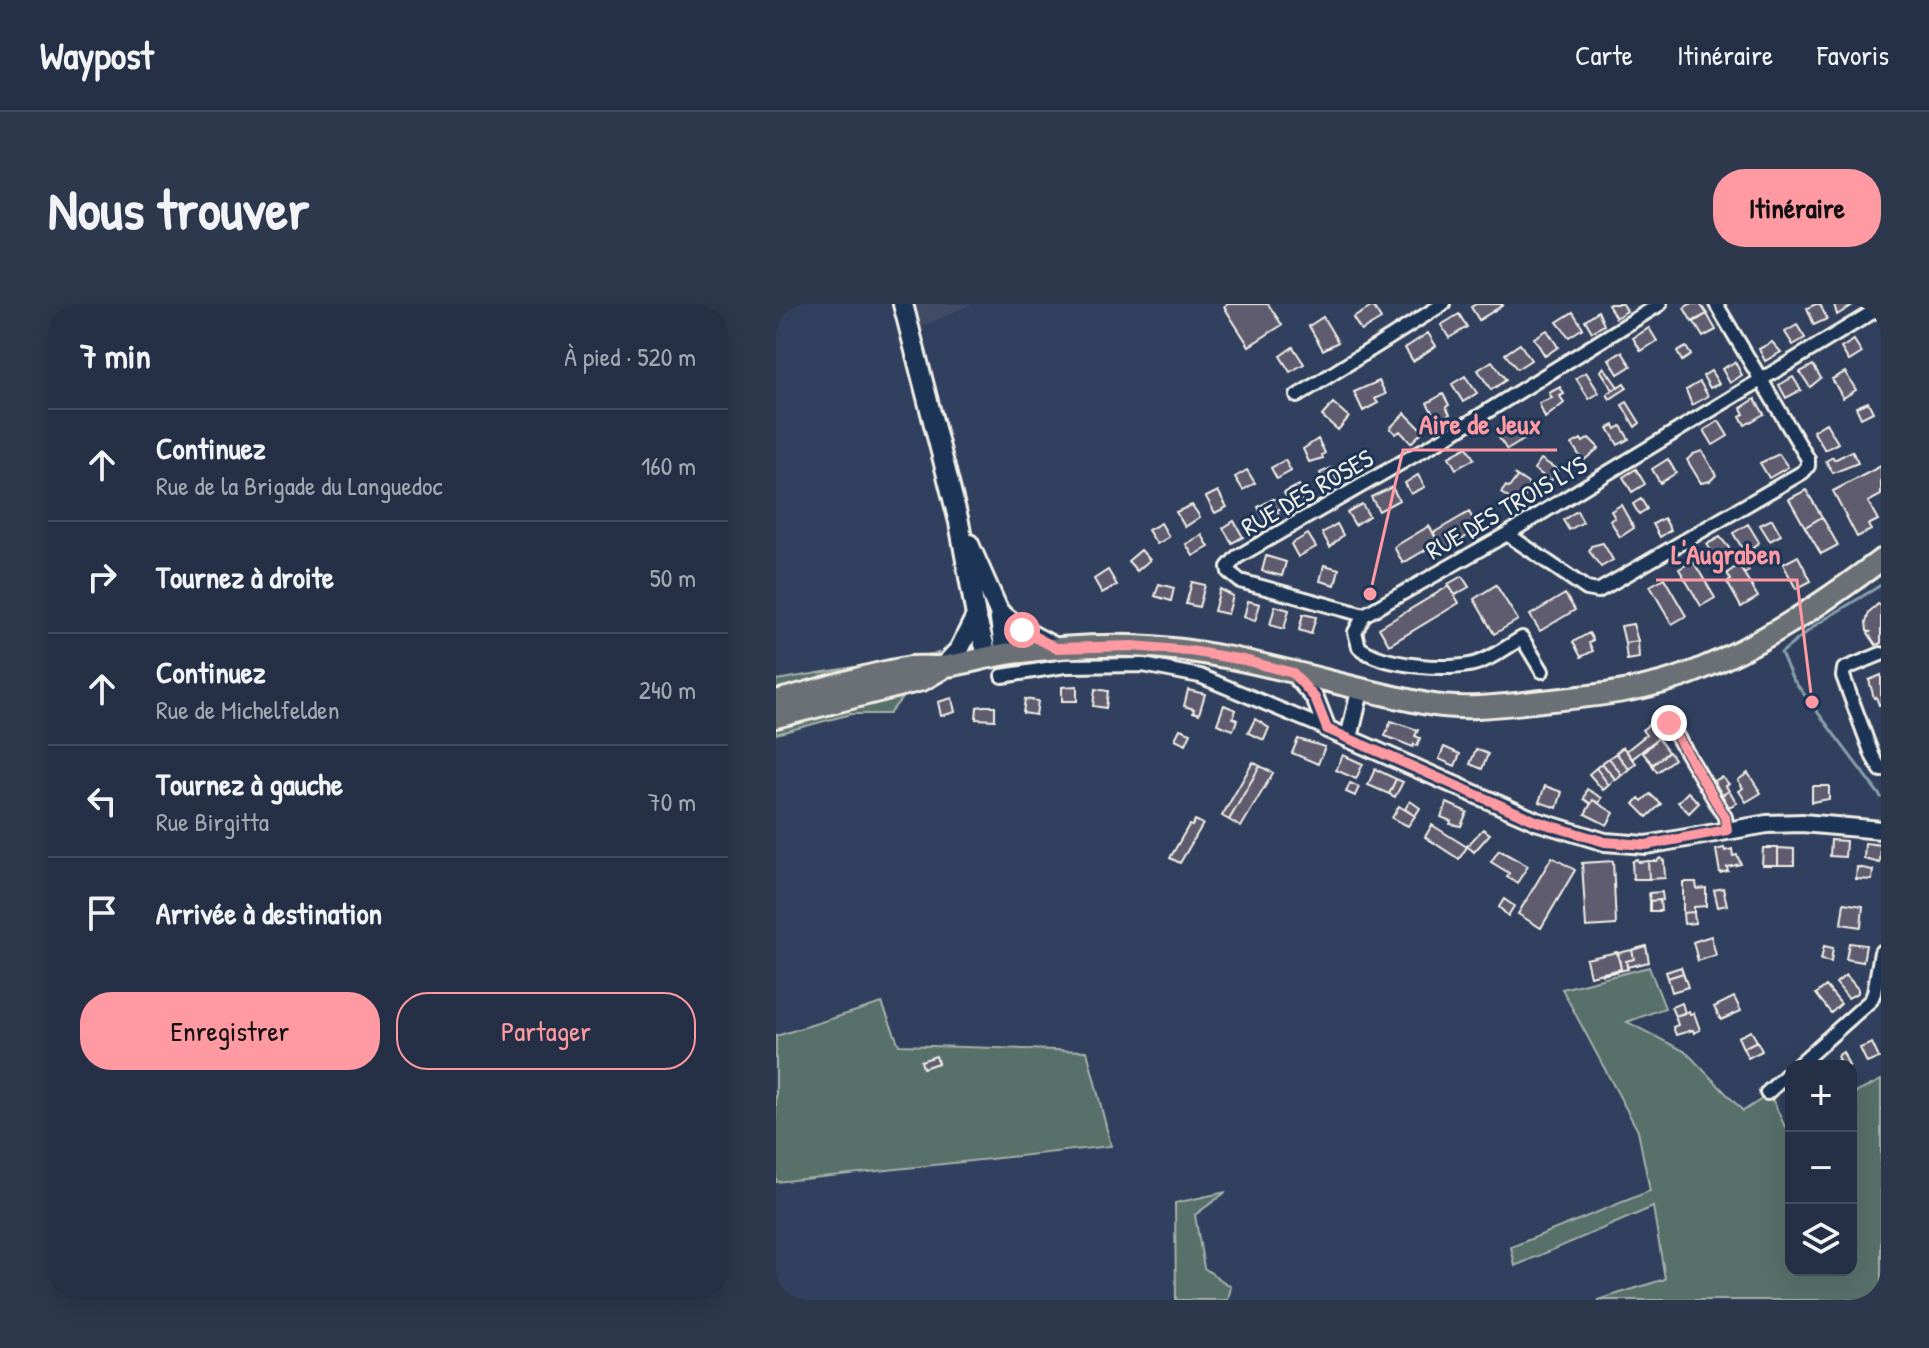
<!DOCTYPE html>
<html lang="fr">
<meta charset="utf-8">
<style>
body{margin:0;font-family:"Patrick Hand",sans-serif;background:#2d384d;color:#f1f3f6}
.controls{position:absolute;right:24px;bottom:24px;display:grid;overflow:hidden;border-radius:16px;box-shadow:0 8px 32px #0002}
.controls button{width:72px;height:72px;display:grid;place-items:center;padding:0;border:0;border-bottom:2px solid #424b5f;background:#253046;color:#f1f3f6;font:40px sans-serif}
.stop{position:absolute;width:24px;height:24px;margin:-18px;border:6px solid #ff9aa2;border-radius:50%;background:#fff}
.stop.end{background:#ff9aa2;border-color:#fff;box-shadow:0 2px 8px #0008}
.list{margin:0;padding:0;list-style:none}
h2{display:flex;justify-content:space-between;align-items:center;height:104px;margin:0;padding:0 32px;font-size:34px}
h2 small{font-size:26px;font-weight:400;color:#a3a9b3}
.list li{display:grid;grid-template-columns:52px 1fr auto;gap:24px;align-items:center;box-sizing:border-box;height:112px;padding:0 32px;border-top:2px solid #424b5f}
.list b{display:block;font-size:30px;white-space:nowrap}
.list p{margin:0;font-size:26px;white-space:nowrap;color:#a3a9b3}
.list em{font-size:26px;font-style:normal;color:#a3a9b3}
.actions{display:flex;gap:16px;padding:24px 32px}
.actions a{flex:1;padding:18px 0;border:2px solid #ff9aa2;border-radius:32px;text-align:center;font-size:28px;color:#ff9aa2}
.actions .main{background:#ff9aa2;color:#111}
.icon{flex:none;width:44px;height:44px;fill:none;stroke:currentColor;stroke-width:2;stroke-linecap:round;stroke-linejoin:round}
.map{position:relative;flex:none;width:1105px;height:996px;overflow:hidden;border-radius:32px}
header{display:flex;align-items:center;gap:48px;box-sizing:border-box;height:112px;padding:0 40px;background:#253046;border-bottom:2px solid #424b5f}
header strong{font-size:38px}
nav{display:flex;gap:44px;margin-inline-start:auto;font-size:28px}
.intro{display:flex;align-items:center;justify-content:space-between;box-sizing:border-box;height:192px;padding:0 48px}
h1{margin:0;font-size:56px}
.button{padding:20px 36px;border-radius:32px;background:#ff9aa2;color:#111;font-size:28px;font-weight:700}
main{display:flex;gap:48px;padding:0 48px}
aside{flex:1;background:#253046;border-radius:32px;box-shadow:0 8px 32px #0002}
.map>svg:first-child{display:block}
.built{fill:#434b66}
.green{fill:#596f6b;stroke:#a6b0aa;stroke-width:2}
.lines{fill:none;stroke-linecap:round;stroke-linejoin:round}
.stream{stroke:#869fab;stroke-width:3}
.building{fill:#605b6f;stroke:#f4f1e8;stroke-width:2}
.minor-casing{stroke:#f4f1e8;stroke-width:18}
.tertiary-casing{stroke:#f4f1e8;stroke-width:22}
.secondary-casing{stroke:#f4f1e8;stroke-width:24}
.primary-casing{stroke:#f4f1e8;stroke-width:26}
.minor{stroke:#1d3557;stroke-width:12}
.tertiary{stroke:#1d3557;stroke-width:16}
.secondary{stroke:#1d3557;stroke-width:18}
.primary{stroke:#6a7074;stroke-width:20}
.route{stroke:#ff9aa2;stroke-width:10}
.labels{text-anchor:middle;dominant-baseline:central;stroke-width:6;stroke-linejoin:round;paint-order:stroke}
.street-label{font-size:26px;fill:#f4f1e8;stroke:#1d3557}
.leader{fill:none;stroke:#ff9aa2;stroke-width:3}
.callout-dot{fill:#ff9aa2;stroke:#1d3557;stroke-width:3}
.callout-label{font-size:28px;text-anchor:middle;font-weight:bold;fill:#ff9aa2;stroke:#1d3557;stroke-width:6;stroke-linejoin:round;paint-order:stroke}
</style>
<header>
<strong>Waypost</strong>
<nav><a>Carte</a><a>Itinéraire</a><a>Favoris</a></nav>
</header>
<div class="intro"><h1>Nous trouver</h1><a class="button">Itinéraire</a></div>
<main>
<aside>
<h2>7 min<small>À pied · 520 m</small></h2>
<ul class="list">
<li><svg class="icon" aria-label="ahead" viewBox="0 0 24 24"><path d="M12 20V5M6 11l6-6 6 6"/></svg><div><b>Continuez</b><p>Rue de la Brigade du Languedoc</p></div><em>160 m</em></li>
<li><svg class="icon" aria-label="right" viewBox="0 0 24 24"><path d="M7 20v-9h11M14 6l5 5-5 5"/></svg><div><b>Tournez à droite</b></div><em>50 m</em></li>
<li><svg class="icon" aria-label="ahead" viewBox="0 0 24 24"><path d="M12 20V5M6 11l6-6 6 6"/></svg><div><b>Continuez</b><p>Rue de Michelfelden</p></div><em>240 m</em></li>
<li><svg class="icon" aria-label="left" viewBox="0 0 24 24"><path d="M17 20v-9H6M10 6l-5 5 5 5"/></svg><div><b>Tournez à gauche</b><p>Rue Birgitta</p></div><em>70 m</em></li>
<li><svg class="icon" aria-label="arrive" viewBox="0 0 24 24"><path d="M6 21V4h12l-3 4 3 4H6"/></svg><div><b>Arrivée à destination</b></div></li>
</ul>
<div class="actions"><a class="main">Enregistrer</a><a>Partager</a></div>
</aside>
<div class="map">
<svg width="1105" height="996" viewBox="0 0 1105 996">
<rect width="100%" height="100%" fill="#31405e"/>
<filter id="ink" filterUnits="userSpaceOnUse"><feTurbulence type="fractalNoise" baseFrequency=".0125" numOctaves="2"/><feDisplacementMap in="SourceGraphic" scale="16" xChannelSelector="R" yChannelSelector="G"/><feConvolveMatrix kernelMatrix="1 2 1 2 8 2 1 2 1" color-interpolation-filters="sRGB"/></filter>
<g filter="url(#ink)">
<path class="built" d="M115,0H195L124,33Z"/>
<path class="green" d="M162,349L113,410H75L0,430V376Z
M873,663L889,704L851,718L910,748L967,807L994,790L1009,823L1015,820V966H1075V791L1105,776V996H822L889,975L877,903L739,962L735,943L874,887L862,827L786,685Z
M106,699L123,741L311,747L335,842L0,878V732Z
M450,888L419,911L428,964L455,983L452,996H400L399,899Z"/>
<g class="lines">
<path class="stream" d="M1105,281L1041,320L1005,349L1016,374L1105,493"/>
</g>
<path class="building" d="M452,0H492L506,21L473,42L448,3Z
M700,0H726L727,1L703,16L695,3Z
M834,0H847L851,7L840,14L832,1Z
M914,0H924L931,10L916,18L908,4Z
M1040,0H1044L1051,15L1038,21L1031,4Z
M1058,0H1077V1L1061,11Z
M597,2L605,15L585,27L577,14Z
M822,7L828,21L816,28L809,16Z
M797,8L807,24L793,33L781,18Z
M683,10L691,23L673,34L665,21Z
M931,10L940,26L927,33L918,18Z
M547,13L562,38L547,46L533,22Z
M1021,21L1029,34L1017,41L1009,28Z
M873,24L881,37L865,47L857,34Z
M771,26L782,43L769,52L758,34Z
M652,29L660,42L637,57L629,44Z
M1078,36L1086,49L1073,57L1065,44Z
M996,38L1005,48L989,57L983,45Z
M744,40L755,56L741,65L729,50Z
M517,43L528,60L514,68L504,52Z
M910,43L915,51L906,57L901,48Z
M846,48L855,62L842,70L833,55Z
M716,57L730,76L715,86L702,66Z
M959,58L966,71L954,79L946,65Z
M1037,61L1045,74L1034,83L1024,68Z
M828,63L842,83L837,86L825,67Z
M935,67L943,80L934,84L927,72Z
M810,68L823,89L813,95L800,74Z
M1069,68L1080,86L1067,94L1056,75Z
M689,72L701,89L687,98L676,80Z
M1017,73L1025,86L1010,94L1003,81Z
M603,77L610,90L599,95L602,99L587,107L578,88Z
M924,78L932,92L916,101L910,86Z
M848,79L851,84L834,95L831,90Z
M784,83L788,90L784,92L788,99L769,114L763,99L776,94L773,89Z
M667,90L673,101L670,103L674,110L662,118L651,99Z
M979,95L988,110L969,121L964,112L968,110L965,104Z
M851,98L864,119L859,123L846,101Z
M1092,98L1097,108L1085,114L1080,103Z
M557,99L573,113L562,126L546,112Z
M629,109L647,127L635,139L624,127L620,130L614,124Z
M943,117L952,132L937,141L928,126Z
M1050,119L1062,139L1049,146L1037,127Z
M739,120L749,135L731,146L721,131Z
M838,121L840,125L845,122L853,135L842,141L832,124Z
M813,134L823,144L807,157L796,140L805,135L807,138Z
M542,135L549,149L546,151L547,154L533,158L527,145Z
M691,143L698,155L680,165L673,153Z
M926,147L940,171L934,177L925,179L911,156L917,150Z
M1076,147L1082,159L1057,169L1050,157L1057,153L1058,156Z
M585,150L592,162L577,171L571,159Z
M1003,150L1012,163L993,174L984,159Z
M765,155L782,166L775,177L758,165Z
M892,155L900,169L884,179L876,165Z
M509,156L515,167L501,175L495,164Z
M1105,162V191L1092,198L1102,216L1092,221L1095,226L1081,233L1057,187Z
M555,164L563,179L551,185L544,169Z
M860,165L869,180L856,188L847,173Z
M471,166L479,179L467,186L459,173Z
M738,170L756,182L743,201L725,189L730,182L733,184L741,173Z
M642,171L649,183L635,190L629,179Z
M523,181L530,193L515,201L508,189Z
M616,183L623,196L603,207L595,193Z
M1030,186L1046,213L1029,223L1013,195Z
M442,187L451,203L439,209L430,193Z
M497,195H501L506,204L501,206L504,213L490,221L482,203Z
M865,195L871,205L863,210L857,200Z
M586,200L593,212L579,221L571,208Z
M416,201L424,213L409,223L400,208Z
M845,201L858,224L844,233L834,216L839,214L835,207Z
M801,207L807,218L793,226L787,216Z
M693,208L703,225L667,246L657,229Z
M1046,213L1062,241L1045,250L1029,223Z
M888,214L895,226L884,233L877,220Z
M996,215L1005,231L994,237L984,221Z
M458,217L467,233L456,239L447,224Z
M385,219L393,233L381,240L372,226Z
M561,220L567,231L554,243L546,229Z
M972,220L983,238L975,246L973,244L968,247L957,229Z
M653,222L663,238L627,259L618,243Z
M532,230L540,243L522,253L515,240Z
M426,231L433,243L417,252L410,240Z
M944,233L954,245L943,254H939L931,240Z
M827,239L837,256L825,263L813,247L815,242Z
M365,246L374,256L361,267L352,257Z
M964,251L973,267L968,270L959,254Z
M490,252L510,258L506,272L486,267Z
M1022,252L1035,277L1020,285L1007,260Z
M917,257L939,294L925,302L903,265Z
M548,261L563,265L559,281L544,277Z
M963,261L982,293L965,303L951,278L955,276L951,269Z
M332,266L341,281L326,289L318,275Z
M686,272L693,283L679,291L672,280Z
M888,274L910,312L896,320L874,282Z
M416,278L429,281L423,303L410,300Z
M383,280L398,284L395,297L379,292Z
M720,281L742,316L718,330L698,295Z
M673,282L683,299L613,341L603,324Z
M444,285L457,292L452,310L438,307Z
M789,290L799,306L764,327L754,311Z
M472,297L484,300L479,317L468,313Z
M1102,300L1105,302V339L1100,341L1092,329L1094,328L1091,327L1090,318L1093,308Z
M499,302L513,306L508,325L494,321Z
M527,310L540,313L535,330L523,326Z
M857,320L862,337L849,339L845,322Z
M813,329L817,336L813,339L817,347L805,353L797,338Z
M862,337L863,354L851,356L849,339Z
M1105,371V400L1103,401L1100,393L1098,394L1093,376Z
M301,382V397H286V383Z
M319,385L332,387L330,404L317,402Z
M412,386L429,390L423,410L417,408L418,405L408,402Z
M176,394L179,408L165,412L162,398Z
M249,395L262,397L260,411L247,409Z
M448,401L460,406L457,414L461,416L457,426L441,420Z
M208,402H219V416L200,415L201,403Z
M479,415L493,424L488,436L472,429Z
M615,417L642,426L639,432L644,434L641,442L638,440L637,443L609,432Z
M874,420L883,431L881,435L856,455L850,447L870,431L866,426Z
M404,425L415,429L410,440L399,435Z
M882,434L892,448L877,461L867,449Z
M522,435L549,443L542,460L516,449Z
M668,443L684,450L679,462L663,455Z
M847,443L860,459L853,465L840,449Z
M700,445L712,450L706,465L694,460Z
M893,448L898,455L881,468L876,461Z
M840,449L853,465L846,471L833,454Z
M567,451L587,460L580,475L560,466Z
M833,454L846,471L840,476L826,459Z
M477,458L484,462L453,516L446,512Z
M826,459L839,475L833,481L820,464Z
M484,462L497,469L465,523L453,516Z
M820,464L833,481L827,486L813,470Z
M599,465L620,475L613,490L592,481Z
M972,469L985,489L970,498L963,487L967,484L962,476Z
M946,473L953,480L950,482L953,487L946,491L938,477Z
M620,475L627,478L619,493L613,490Z
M574,479L583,483L579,492L570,488Z
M769,482L786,488L781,504L763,498Z
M1036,482H1053V495L1036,498Z
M811,485L826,494L823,499L817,496L815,500L808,495Z
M953,487L961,499L953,503L946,491Z
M912,488L923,499L913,509L902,498Z
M874,490L885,500L871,513L858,500L863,494L866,497Z
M817,496L838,509L831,521L809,510Z
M634,497L644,504L639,512L629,505Z
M671,499L691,508L685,522L674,520L675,517L665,513Z
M623,502L639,512L632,522L616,514Z
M419,516L427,520L404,559L394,554L413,521L416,522Z
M656,521L691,543L683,555L649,533Z
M707,525L714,530L698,548L691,542Z
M1055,536L1070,537L1069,553L1054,552Z
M1089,539L1105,541L1104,559L1088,555Z
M948,544L949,547L956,545L957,552L961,551L965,560L951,563L952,567L944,569L940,546Z
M987,544H1002V561H986Z
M1002,544L1018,545V561H1002Z
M723,546L752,562L741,579L731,573L733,569L715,558Z
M776,553L799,566L765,624L742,610Z
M884,554L888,557L889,574L873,575L872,557H881Z
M860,555L863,558L872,557L873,575H857L856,558Z
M837,557L840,621L810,623L806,559Z
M1081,563L1097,566L1096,576L1080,575Z
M907,578H920L921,585L930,584V602L918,603V608L907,609Z
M947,584L951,601L942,603L938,586Z
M886,588L887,596L874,597L873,589Z
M728,595L738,602L732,612L723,603Z
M884,596L885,607H874V597Z
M1068,599L1087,602L1085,623L1065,620Z
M918,608L919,619L908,620L907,609Z
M935,632L940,651L922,657L917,638Z
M1073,639L1090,641L1087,658L1070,655Z
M870,642L873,658L851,663L850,657L858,655L856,646Z
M1048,642L1057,644L1055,658L1045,656Z
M856,646L858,655L850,657L852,665L826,671L845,665L842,649Z
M841,648L845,665L814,672L810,655Z
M905,663L907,669L892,674L890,668Z
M907,669L912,683L896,688L892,674Z
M1070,671L1082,685V689L1072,694L1060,679Z
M1050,682L1065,700L1055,709L1040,690Z
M958,693L965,707L945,716L938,703Z
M906,699L909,709L899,712L895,703Z
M913,707L914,710L918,709L924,726L918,729L917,726L900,731L897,723L902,721L899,712Z
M975,727L981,737L967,744L962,733Z
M981,737L986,747L972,754L967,744Z
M1096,739L1103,754L1091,759L1084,744Z
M1067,748L1073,762H1058L1056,759L1063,756L1061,752Z
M160,752L162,759L147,764L145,757Z"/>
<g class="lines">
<defs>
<path id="minor" d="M521,92L667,0
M731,230L811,285L822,287L1027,168L1032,162V155L940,0
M588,311L464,277L453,268L452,263L461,253L670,133L884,0
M1105,350L1068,365L1067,372L1097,453L1105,466
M766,367L746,334C732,342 717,354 701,359C674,368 604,362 583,343L579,328L588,311L731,230L1105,3
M226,372L289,362L367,361L424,372L551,425
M893,419L949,513L951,526
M1021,762L1095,696L1098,689L1105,648
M991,789L1015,767"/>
<path id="tertiary" d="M517,369L539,394L551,425L760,517L829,538L870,541L991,520L1026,519L1105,526
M573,434L584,387"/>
<path id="secondary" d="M127,0L183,218L200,312L212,354
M193,240L223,308L229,350
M223,308L246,326L280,344
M168,362L183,346L200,312"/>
<path id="primary" d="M0,397C44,386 90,370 135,363C147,362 159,364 171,362C191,359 210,353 230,350C272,344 314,341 356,342C457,345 553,381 652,400C689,407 729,401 766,397C817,392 872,387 920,367C987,340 1047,299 1105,256
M0,413L146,376L165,365"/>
</defs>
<use href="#minor" class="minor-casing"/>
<use href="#tertiary" class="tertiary-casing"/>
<use href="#secondary" class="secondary-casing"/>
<use href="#primary" class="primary-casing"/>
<use href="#minor" class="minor"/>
<use href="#tertiary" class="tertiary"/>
<use href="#secondary" class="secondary"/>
<use href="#primary" class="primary"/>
</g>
</g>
<g class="lines" filter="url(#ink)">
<path class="route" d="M246,326L280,344L357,342L414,347L468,356L517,369L539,394L551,425L760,517L829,538L870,541L951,526L949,513L893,419"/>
</g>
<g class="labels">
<g class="street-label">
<text transform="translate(531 188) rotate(-30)">RUE DES ROSES</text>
<text transform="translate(730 203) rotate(-30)">RUE DES TROIS LYS</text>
</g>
</g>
<path class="leader" d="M594 290L627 146H781M1036 398L1021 276H880"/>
<g class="callout-dot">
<circle cx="594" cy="290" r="8"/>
<circle cx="1036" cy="398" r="8"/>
</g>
<g class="callout-label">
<text x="704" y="130">Aire de Jeux</text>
<text x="950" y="260">L'Augraben</text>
</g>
</svg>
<div class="controls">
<button>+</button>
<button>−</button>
<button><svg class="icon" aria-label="layers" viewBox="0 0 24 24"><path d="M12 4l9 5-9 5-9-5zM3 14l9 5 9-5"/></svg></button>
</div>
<div class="stop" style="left:246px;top:326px"></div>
<div class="stop end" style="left:893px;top:419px"></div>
</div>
</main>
